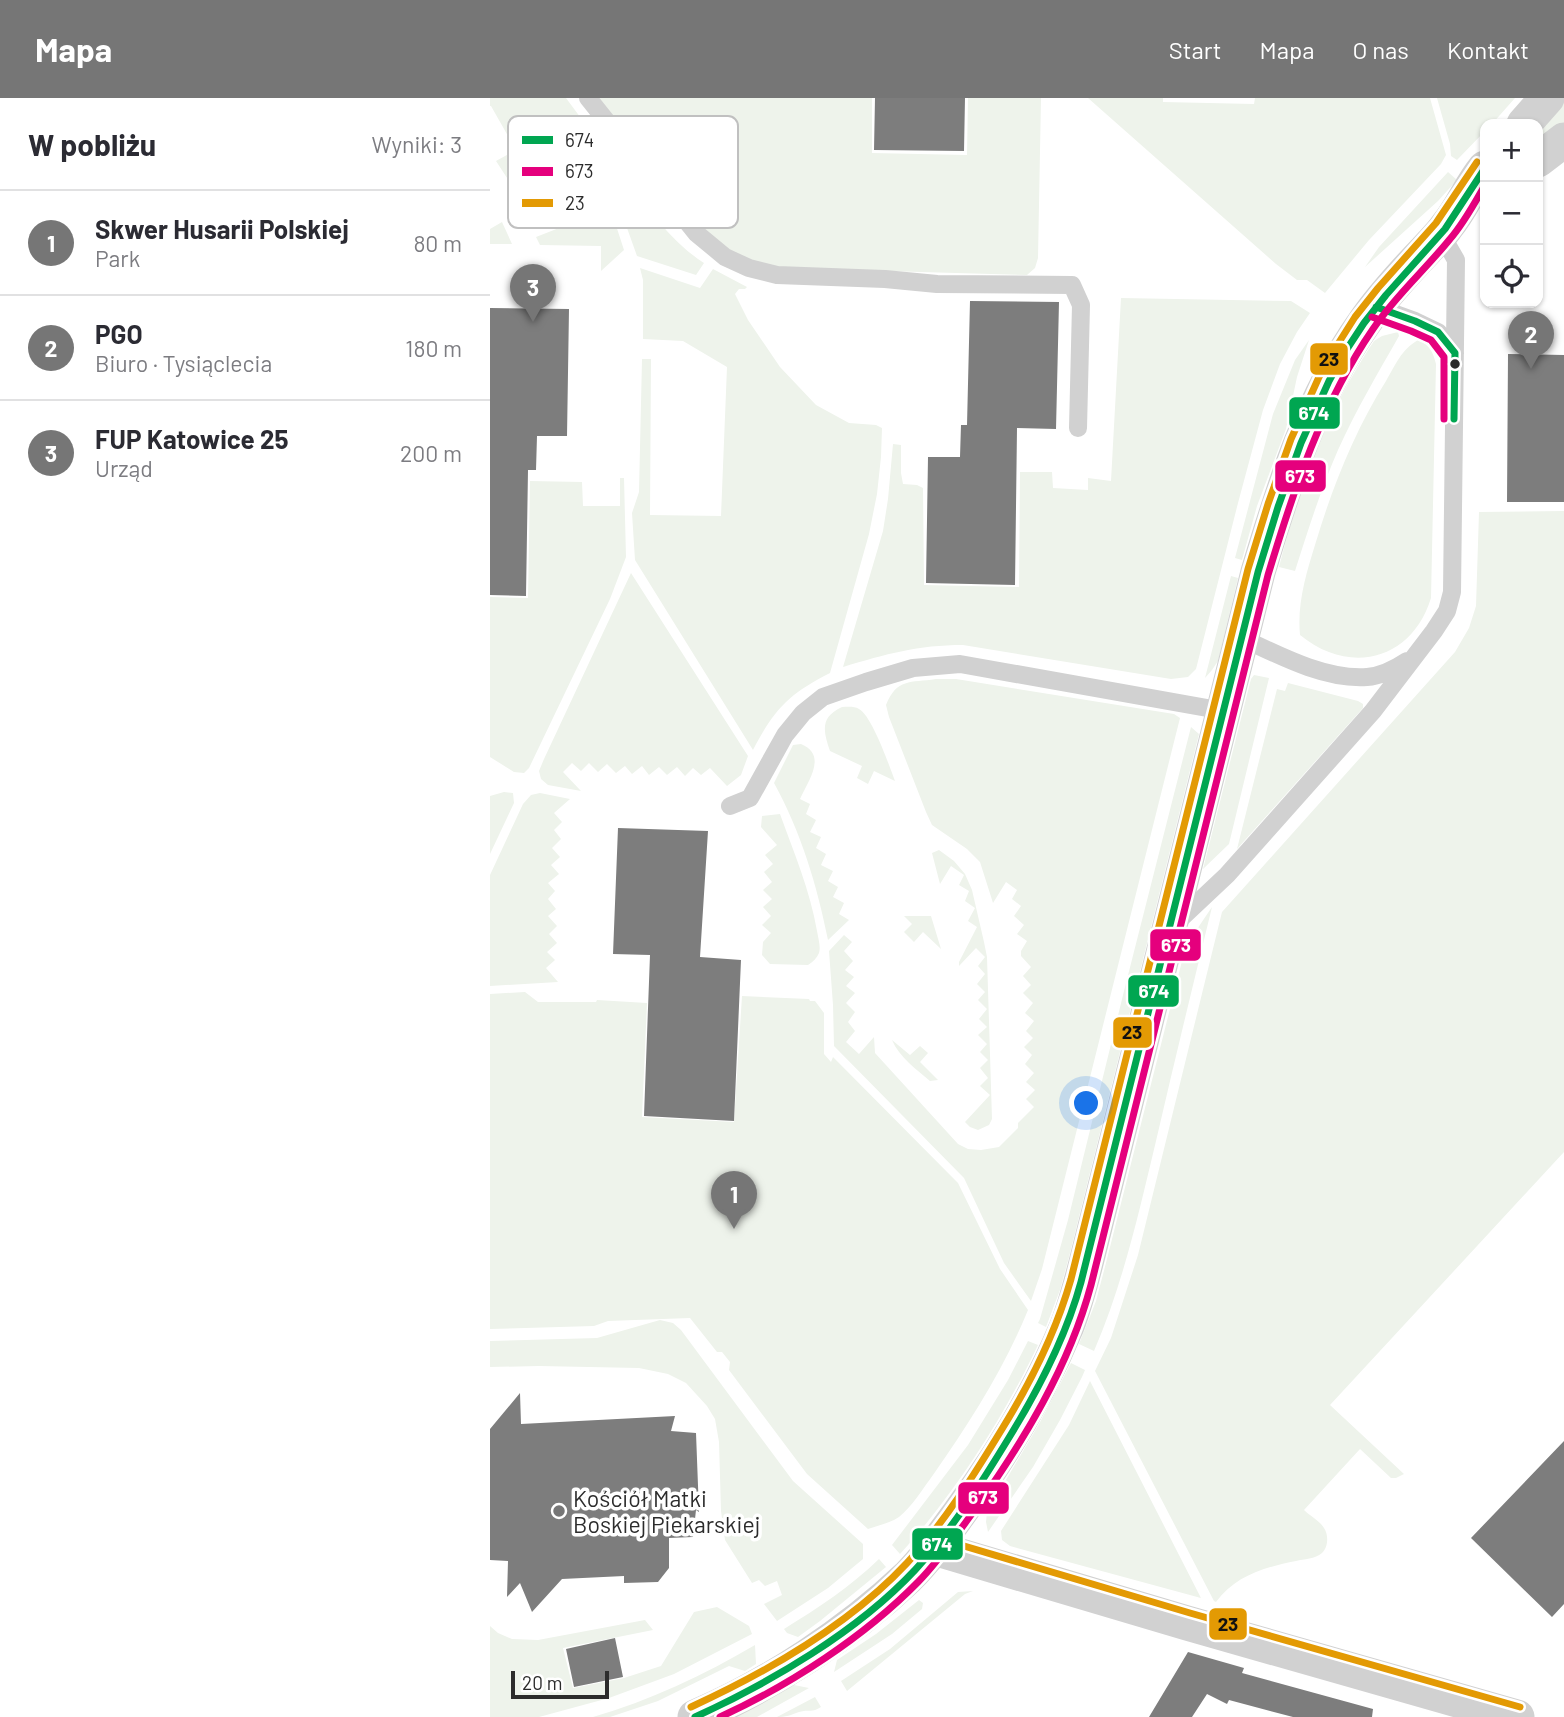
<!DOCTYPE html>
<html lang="pl">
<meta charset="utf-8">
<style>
body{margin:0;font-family:Barlow,sans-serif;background:#f7f7f7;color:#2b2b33}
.controls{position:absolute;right:21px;top:21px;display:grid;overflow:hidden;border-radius:14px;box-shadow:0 2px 5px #0004}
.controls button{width:63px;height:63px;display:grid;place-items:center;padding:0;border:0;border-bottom:2px solid #e1e1e2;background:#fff;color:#2b2b33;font:35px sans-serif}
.scale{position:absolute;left:21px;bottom:18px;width:98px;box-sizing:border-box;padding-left:7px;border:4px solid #2c2c2c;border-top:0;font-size:19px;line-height:24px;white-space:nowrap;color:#2c2c2c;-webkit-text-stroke:5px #fff;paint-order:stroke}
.you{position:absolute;left:597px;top:1006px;width:24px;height:24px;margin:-18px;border:5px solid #fff;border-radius:50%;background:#1a73e8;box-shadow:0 0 0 10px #1a73e833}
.badge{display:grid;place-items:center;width:46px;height:46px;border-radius:50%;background:#767676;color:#fff;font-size:23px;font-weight:700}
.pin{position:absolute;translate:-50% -58px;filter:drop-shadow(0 2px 4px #0008)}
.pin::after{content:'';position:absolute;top:37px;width:24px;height:21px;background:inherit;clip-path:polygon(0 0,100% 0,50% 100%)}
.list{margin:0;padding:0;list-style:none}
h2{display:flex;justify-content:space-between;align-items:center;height:91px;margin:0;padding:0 28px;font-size:30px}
h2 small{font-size:23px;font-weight:400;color:#7c7c81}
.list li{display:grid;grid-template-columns:46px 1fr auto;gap:21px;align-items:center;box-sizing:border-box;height:105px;padding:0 28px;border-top:2px solid #e1e1e2}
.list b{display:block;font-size:26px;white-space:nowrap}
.list p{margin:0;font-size:23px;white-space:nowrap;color:#7c7c81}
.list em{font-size:23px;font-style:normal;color:#7c7c81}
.icon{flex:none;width:38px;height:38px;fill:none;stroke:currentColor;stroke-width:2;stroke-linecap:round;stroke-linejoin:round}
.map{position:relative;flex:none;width:1074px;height:1619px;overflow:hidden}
header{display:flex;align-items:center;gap:42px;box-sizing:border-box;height:98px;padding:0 35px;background:#767676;color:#fff}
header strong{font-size:33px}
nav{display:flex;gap:38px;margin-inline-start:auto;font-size:24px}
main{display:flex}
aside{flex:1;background:#fff}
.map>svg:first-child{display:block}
.green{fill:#eef3eb}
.building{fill:#7d7d7d}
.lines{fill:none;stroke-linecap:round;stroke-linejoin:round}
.service{stroke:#d1d1d1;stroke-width:18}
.minor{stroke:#d1d1d1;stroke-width:35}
.bus-1-casing{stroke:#fff;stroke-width:12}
.bus-2-casing{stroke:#fff;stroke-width:12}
.bus-3-casing{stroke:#fff;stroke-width:12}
.bus-1{stroke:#00a651;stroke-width:7}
.bus-2{stroke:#e5007d;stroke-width:7}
.bus-3{stroke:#e39a04;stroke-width:7}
.bus-dot{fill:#2c2c2c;stroke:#fff;stroke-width:2.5}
.poi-dot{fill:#767676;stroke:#fff;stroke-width:2.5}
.labels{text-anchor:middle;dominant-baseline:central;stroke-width:7;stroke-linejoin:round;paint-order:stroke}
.poi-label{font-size:23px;fill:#2c2c2c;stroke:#fff;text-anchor:start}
.key{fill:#fff;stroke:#c0c0c0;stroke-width:2}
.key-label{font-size:19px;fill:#2c2c2c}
.line-badge{stroke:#fff;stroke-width:2.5}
.badge-label{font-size:19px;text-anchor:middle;font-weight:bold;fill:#fff}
.pale-badge-label{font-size:19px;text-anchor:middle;font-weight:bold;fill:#111}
</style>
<header>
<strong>Mapa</strong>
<nav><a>Start</a><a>Mapa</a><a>O nas</a><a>Kontakt</a></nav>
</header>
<main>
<aside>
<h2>W pobliżu<small>Wyniki: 3</small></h2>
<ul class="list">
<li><span class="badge">1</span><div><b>Skwer Husarii Polskiej</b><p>Park</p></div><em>80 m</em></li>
<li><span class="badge">2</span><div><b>PGO</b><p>Biuro · Tysiąclecia</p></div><em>180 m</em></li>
<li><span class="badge">3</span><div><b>FUP Katowice 25</b><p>Urząd</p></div><em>200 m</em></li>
</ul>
</aside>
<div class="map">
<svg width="1074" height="1619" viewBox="0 0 1074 1619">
<rect width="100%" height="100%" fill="#fff"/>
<path class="green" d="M0,0H76L119,58L118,103L134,152L111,173V148L50,147L46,139L69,130L64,118L42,128L35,114L57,103L40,73L19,83L6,63L26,52L1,8H0Z
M108,0H382V55L477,57L478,0H551L548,160L545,170L537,177L289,170L265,164L239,152L219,136L198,115Z
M598,0H673V4L764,6L765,0H940L956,57L951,66L879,142L835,195L817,182H807L786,166Z
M947,0H1025L1002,26H995V33L967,62L961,58L960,46Z
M1074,3V26L1048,48V31Z
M128,68C153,103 177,141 214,165L206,177L147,158L127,102Z
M958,74L967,82L948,103L875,169L889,149Z
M12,124L22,146H0V131Z
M150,170L210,190L223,171L257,189L255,191H249L245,196L258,222L290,269L326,307L359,325L386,327L392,330L391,359L387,396L379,436L340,575C299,596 285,610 263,652L145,462L142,415L149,394L152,261H161L160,417L231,418L237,269L193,243L153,241V182Z
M631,200L801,203L820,215L807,234L790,266L773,312L748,405L706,571L698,579L681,581L473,547C428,547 396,556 353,569L393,433L398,401L403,346L411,347V375L413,386L427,387L433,390L434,487L529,489L530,374H562L563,390L598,392V380L621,383Z
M908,234L909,238C888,275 866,312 848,352C831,391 818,432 805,473L789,469C809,390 838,311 884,243L892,238Z
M819,242L807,279L796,331L767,408L752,462L745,460L783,316L805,262Z
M928,242C940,247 943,254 946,266L941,500C922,562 860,578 810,537C807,506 816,476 825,447C842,390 864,334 896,283C906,266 911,252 928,242Z
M130,380H134L136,459L120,501L39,670L34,675L24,674L0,659V499L38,500L40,383L92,384L93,408H130Z
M1074,413V1054L840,1307L914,1376L906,1380H901L870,1351L814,1412C820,1418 830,1423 834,1430C839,1437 838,1450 832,1455C825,1461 814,1461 806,1463C775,1469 745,1478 726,1504L724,1503L605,1273L621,1240L648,1157L732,814L965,554L979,530L986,508L989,414Z
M141,475L258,658L251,677L237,688L220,670L211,677L203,670L195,678L187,669L177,677L169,669L159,677L152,668L142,676L135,668L126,675L117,666L108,674L99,665L91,673L82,665L73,674L91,693L58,687L51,681L49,673L54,661Z
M741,478L748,480L728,563L722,572L715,580Z
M764,577L779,580L739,746L713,771L761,581Z
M446,581H466L684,616L690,620L552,1171L541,1203L514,1165L474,1080L344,948L343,907L339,853L354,837L362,844L354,853L363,863L355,872L364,879L356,888L365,895L356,905L365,914L358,924L365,933L356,944L369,956L384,939L385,955L468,1046L478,1051L491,1052L509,1049L528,1030V1025L544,1009L536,1001L545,992L536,984L544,975L535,966L542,957L534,949L543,940L536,933L544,923L535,915L543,905L533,895L541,887L533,878L541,869L531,858V853L537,843L527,836L534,827L524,818L531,808L522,801L527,792L516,784L503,805L490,764L477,751L442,727L436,714L399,619L396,607C407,580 420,585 446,581Z
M798,585L868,603L873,606V610L747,751L787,591L795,593Z
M352,609C358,609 364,608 369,611C382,618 399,667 405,683L384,673L378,686L367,680L372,668L340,653C333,633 330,619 352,609Z
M701,629L709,636L579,1159L570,1192L556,1229L548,1225L550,1221L578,1122L634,893Z
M311,646C338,657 318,683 310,701L320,706L316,716L326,722L320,734L331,739L326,750L336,756L331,767L343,773L338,783L348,789L343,799L354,805L349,816L359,822L338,842C327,787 311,734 284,685L303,647Z
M14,694L23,695L24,705L0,756V698Z
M50,695L80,701L64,715L72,724L64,732L71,741L62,750L70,759L61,767L69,776L58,785L65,793L58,801L66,811L58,818L67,828L59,836L67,845L57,854L65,862L56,870L68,884L0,888V777L33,706L41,697Z
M290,716C304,755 320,792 327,833C328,839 331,849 329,855C327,860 323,864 318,867L280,866L272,857L273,844L281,835L272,827L281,818L273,809L282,801L273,792L282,784L274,774L283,766L275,757L287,747L271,729L272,718Z
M449,752L464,763L475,776L482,792L494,844L497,859L502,1021L499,1027L488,1032L480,1029L475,1024L500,997L490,988L498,980L490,970L498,962L490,954L497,946L488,937L497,929L489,921L497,911L488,902L495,894L487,886L495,876L488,868L495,859L486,850L469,868V864L487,829L478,823L485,810L475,803L479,793L469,787L474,777L461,768L450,786L442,755Z
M722,809C703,887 684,965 666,1043C649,1114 633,1186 604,1253L589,1246L606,1203L617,1161L693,859L701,840Z
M414,818H441L451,851L433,834L424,844L414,834L422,826Z
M35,894L48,904H106L107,902L157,905L152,1019L244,1024L252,898L319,901L320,903H325L334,915V956L341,964L343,959L468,1085L510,1171L538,1212C514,1271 480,1324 443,1377C434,1389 421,1410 409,1419C400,1425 389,1427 378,1431L317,1376L239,1272L240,1264L232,1254H227L200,1220L118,1223L104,1228L0,1231V896Z
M402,942L420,957L430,948L438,955L430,964L448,982L440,983C427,972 409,959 402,942Z
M170,1222L183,1225L191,1232L303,1383L373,1446V1461L338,1490L287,1523L274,1506L292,1497L287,1483L275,1488L269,1482L262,1485L235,1442L231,1413L229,1344L225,1321L217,1308L196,1285L178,1276L149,1270L49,1268L0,1269V1243L107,1240Z
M538,1243L548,1247C514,1319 464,1397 410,1456L402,1447L478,1347L518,1282Z
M581,1265L595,1272L592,1279L570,1322L543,1369L498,1434L496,1424L497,1414L549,1326Z
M600,1283L711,1500L520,1448L512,1442L511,1433L579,1327Z
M389,1461L396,1469L330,1523L308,1539L297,1535L294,1531C328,1510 360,1489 389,1461Z
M483,1493L475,1496L357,1593L351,1583L400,1551L468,1494Z
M429,1502L433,1505L432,1511L402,1536L344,1574L347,1562L386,1536Z
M227,1509L259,1528L262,1536L184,1576L119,1600L49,1619H0V1528L8,1535L22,1541L48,1542L155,1522L163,1532L73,1550L83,1590L134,1580L171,1568L204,1514Z
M265,1547L266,1566L255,1573L239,1568L168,1603L120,1619H103C159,1603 214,1577 265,1547Z
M304,1587L319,1590L267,1619H244Z
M325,1599L331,1609C322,1615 319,1611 309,1614C301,1617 296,1619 287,1619Z"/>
<path class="building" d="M385,0H475L474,53L384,52Z
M480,203L569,204L566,331L527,330L525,487L436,485L438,359H470L471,327H477Z
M0,210L79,211L77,338H47L46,372H38L36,498L0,497Z
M1018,256L1074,257V404H1017Z
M128,730L218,733L210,859L251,862L244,1023L154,1018L160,857L123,856Z
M30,1295L31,1326L185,1318L181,1333L206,1335L209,1414L206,1412L203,1439L179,1440V1470L168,1484L134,1485V1478L72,1481L42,1514L30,1485L17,1499L18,1463L0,1462V1331Z
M1074,1343V1506L1062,1519L981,1440Z
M125,1540L133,1579L84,1589L76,1551Z
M698,1554L754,1570L752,1575L883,1611L882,1619H803L739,1602L737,1606L717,1596L702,1619H659Z"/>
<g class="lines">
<path class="service" d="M98,0L206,135L235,159L259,170L287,177L395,181L447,186L582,187L591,207L588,330
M886,209L925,223L948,234L965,255
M752,540C788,557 835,582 877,579C891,578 905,571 917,563
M240,708L260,700L295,637L313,615L333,599L376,584L423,570L470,566L734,613
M686,825L737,777L883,613L944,533L957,513L962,494L966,162L951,136"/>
<path class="minor" d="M1034,26L1057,0
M1048,62L1074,42
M444,1450L697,1525L1027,1619
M205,1619C280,1587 359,1535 418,1479C437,1460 452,1439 468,1417C509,1361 550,1293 577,1228C586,1205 592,1181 598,1157L768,474C794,387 821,300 874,225C892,199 914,175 936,152C943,144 951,137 957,128C972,110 980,88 995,70"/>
<defs>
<path id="bus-1" d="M886,209L925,223L948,234L965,255L964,321
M205,1619C281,1584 367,1534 425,1472C462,1432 492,1384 520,1338C550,1289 576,1239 591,1184L768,474L788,409L811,345L839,283L855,254L874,225L896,197L955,131L995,70"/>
<path id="bus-2" d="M882,219L921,233L941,242L954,259V321
M230,1619C300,1587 374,1539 428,1484C449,1463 466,1437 484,1413C533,1344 579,1269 601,1187L778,477C804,391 832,305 883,231C905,198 935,172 960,141C974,125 984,106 995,87"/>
<path id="bus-3" d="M447,1440L700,1515L1030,1609
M201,1609C275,1575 360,1526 417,1465C454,1425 484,1377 512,1331C541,1284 566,1234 581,1181L758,471L778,406L801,341L829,279L846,249L865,219L888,190L946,125L987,64"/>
</defs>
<use href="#bus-1" class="bus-1-casing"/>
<use href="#bus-2" class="bus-2-casing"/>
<use href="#bus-3" class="bus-3-casing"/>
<use href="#bus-1" class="bus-1"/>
<use href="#bus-2" class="bus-2"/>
<use href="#bus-3" class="bus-3"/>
</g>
<circle class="bus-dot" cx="965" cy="266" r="6"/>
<circle class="poi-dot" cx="69" cy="1413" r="7"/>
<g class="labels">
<g class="poi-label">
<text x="83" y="1400">Kościół Matki<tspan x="83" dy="26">Boskiej Piekarskiej</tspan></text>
</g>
</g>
<rect x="18" y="18" width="230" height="112" rx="10" class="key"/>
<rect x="32" y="38" width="31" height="8" fill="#00a651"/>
<rect x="32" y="69" width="31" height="9" fill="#e5007d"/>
<rect x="32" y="101" width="31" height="8" fill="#e39a04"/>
<g class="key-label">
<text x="75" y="49">674</text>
<text x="75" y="80">673</text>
<text x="75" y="112">23</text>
</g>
<g class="line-badge">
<rect x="819" y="244" width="40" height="34" rx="7" fill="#e39a04"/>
<rect x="798" y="298" width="53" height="34" rx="7" fill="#00a651"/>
<rect x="784" y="361" width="53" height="34" rx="7" fill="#e5007d"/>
<rect x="659" y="830" width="53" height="34" rx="7" fill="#e5007d"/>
<rect x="637" y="876" width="53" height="34" rx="7" fill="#00a651"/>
<rect x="622" y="918" width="41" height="33" rx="7" fill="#e39a04"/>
<rect x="467" y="1383" width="53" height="34" rx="7" fill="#e5007d"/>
<rect x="421" y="1429" width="53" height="34" rx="7" fill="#00a651"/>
<rect x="718" y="1509" width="40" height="34" rx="7" fill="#e39a04"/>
</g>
<g class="badge-label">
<text x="824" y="322">674</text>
<text x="810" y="385">673</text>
<text x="686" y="854">673</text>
<text x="664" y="900">674</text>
<text x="493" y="1406">673</text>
<text x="447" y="1453">674</text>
</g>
<g class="pale-badge-label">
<text x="839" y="268">23</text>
<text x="642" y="941">23</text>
<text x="738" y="1533">23</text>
</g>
</svg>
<div class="controls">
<button>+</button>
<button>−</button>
<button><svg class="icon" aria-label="locate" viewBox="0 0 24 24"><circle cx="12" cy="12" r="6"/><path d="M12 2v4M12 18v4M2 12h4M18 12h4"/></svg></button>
</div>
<div class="scale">20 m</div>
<div class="you"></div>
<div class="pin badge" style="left:244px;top:1131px">1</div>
<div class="pin badge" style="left:1041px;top:271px">2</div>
<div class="pin badge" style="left:43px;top:224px">3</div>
</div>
</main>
